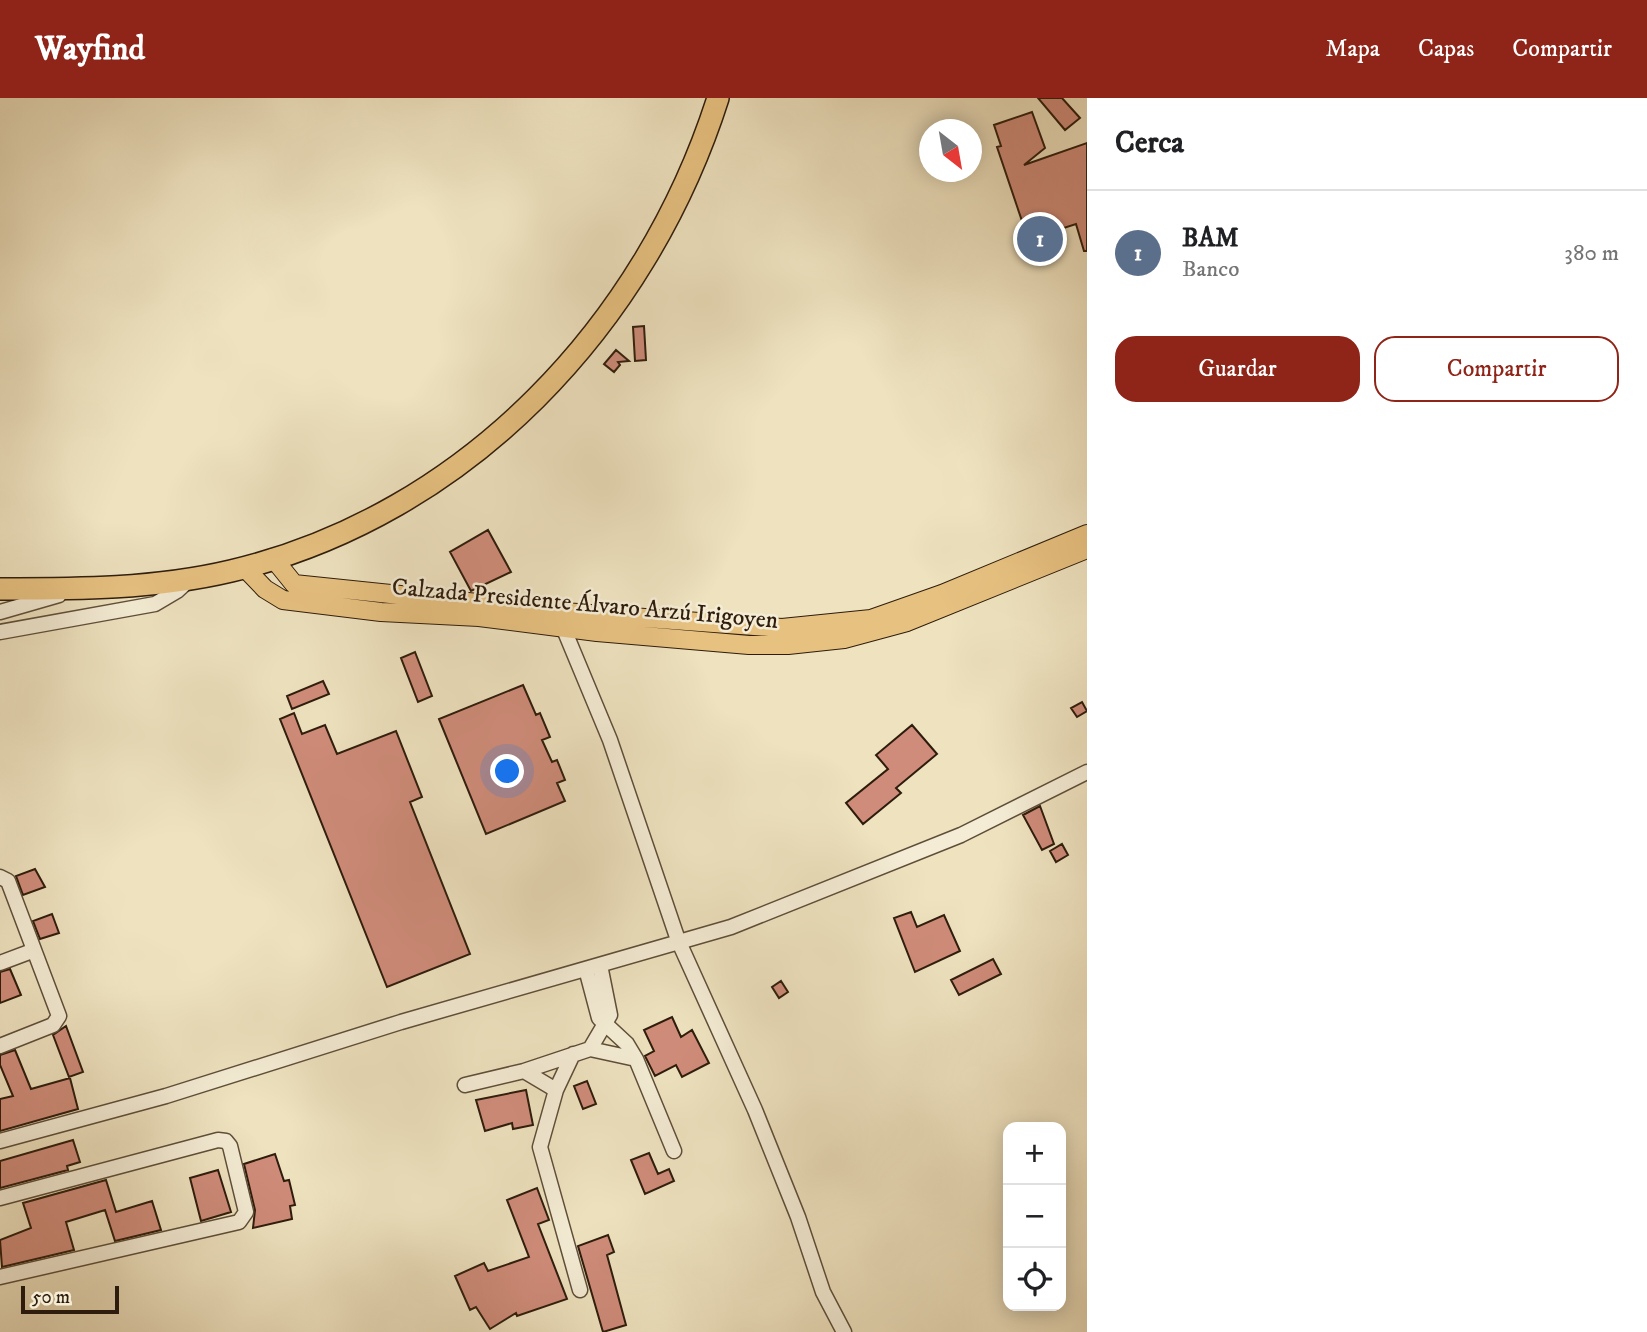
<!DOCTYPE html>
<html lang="es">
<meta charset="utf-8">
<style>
body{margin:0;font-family:"IM FELL DW Pica",serif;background:#f6f6f6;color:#202124}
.controls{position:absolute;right:21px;bottom:21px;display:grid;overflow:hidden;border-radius:14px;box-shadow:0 4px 18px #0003}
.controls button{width:63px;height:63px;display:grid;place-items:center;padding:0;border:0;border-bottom:2px solid #e0e0e0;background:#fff;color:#202124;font:35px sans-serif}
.compass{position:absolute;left:919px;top:21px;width:63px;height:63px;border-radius:50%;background:#fff;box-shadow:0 4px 18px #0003;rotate:149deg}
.scale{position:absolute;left:21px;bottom:18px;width:98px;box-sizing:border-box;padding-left:7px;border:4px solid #2e1c0c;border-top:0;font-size:19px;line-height:24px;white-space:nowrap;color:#2e1c0c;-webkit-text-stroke:5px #f4ecd5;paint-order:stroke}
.you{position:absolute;left:508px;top:674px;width:24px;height:24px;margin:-18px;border:5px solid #fff;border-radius:50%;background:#1a73e8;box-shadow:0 0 0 10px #1a73e833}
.badge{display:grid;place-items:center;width:46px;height:46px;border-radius:50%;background:#8f2418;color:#fff;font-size:23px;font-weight:700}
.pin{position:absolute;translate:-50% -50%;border:4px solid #fff;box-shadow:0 2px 7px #0006}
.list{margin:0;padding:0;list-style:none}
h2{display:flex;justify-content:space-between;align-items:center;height:91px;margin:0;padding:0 28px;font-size:30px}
h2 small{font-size:23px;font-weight:400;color:#757577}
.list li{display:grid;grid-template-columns:46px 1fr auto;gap:21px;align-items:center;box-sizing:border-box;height:126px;padding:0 28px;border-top:2px solid #e0e0e0}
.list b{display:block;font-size:26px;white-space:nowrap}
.list p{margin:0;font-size:23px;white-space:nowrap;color:#757577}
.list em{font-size:23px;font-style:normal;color:#757577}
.actions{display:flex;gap:14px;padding:21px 28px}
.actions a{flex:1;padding:16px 0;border:2px solid #8f2418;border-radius:21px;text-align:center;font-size:24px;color:#8f2418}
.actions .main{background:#8f2418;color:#fff}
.icon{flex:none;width:38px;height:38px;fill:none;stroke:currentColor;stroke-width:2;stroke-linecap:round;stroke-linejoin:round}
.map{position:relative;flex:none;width:1087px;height:1234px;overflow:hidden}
header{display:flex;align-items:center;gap:42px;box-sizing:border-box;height:98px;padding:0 35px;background:#8f2418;color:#fff}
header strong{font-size:33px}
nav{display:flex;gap:38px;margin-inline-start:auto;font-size:24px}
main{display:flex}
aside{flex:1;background:#fff}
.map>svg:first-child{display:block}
.building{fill:#cf8c7a;stroke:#2e1c0c;stroke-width:2}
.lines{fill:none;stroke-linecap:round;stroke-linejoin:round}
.minor-casing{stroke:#5e4e39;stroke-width:17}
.major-casing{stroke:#2e1c0c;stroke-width:20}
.highway-casing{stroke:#2e1c0c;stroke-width:24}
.minor{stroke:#f4ecd5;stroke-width:14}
.major{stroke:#e7c180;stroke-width:18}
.highway{stroke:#e7c180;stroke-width:21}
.labels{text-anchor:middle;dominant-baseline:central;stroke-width:5;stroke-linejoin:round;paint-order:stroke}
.street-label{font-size:24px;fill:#2e1c0c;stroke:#f4ecd5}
</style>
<header>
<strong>Wayfind</strong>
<nav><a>Mapa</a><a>Capas</a><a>Compartir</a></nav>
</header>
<main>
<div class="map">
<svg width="1087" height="1234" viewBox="0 0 1087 1234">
<rect width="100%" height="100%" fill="#eee2bf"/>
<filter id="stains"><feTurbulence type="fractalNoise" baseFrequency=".00286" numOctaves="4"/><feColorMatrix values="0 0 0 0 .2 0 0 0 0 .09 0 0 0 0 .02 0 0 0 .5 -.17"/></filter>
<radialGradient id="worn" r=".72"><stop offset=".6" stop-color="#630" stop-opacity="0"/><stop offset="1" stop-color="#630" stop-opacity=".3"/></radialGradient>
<path class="building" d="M1038,0H1062L1080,20L1065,32Z
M1032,14L1045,50L1024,67L1087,45V153H1084L1076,126L1051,134L1059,152L1033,163L1018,128L1023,126L997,49L1001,48L994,27Z
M644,228L646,262L635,263L633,229Z
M616,252L629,263L618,264L620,267L614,274L604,266Z
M488,432L511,474L471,493L450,454Z
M415,554L432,598L418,604L401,560Z
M323,583L329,596L292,611L287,598Z
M523,587L536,617L540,615L550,639L542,642L552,664L557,662L565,682L557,685L565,703L486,736L439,621Z
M1082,604L1087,613L1077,619L1071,610Z
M294,615L302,636L325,627L337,656L396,633L422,699L410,704L470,856L387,889L280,621Z
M912,627L937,656L896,690L901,695L863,726L846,705L888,671L876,657Z
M1040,708L1054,746L1042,752L1023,717Z
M1062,746L1068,757L1056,764L1050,753Z
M35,771L45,789L23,797L16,778Z
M911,814L917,829L944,817L960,853L915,874L894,820Z
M52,816L59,835L40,841L33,823Z
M993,861L1001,876L959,897L951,882Z
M10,871L21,897L0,905V874Z
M781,883L788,894L779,900L772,889Z
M672,919L681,939L692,932L709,965L682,979L676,967L655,978L645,958L654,953L644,932Z
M66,928L83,974L69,979L53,937Z
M15,952L31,991L70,980L78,1011L0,1033V1001L13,998L0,967V957Z
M587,983L596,1006L583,1011L574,988Z
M526,992L533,1027L513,1031L512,1025L485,1033L476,1002Z
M73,1042L80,1064L67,1068L68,1072L0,1090V1063Z
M649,1055L658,1076L669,1071L674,1083L645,1096L631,1062Z
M275,1056L284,1083L289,1082L295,1107L290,1108L292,1121L253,1130L255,1112L244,1066Z
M218,1072L231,1114L201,1123L190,1080Z
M106,1082L116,1114L152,1103L161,1132L115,1143L105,1112L66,1124L74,1152L2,1169L0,1142L31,1130L23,1105Z
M537,1090L549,1122L538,1126L567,1201L517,1218L516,1215L490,1231L476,1209L470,1212L455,1178L484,1165L488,1173L529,1159L507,1102Z
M608,1137L614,1154L607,1157L626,1227L603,1234L578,1148Z"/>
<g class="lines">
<defs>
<path id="minor" d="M0,514L59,497
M564,522L563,529L610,642L678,842L755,1012L798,1119L823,1194L844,1234
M0,534L155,506L177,493L190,481
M0,779L8,783L59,918L53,927L0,948
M0,865L32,853
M586,871L599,920L627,946L636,961L674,1053
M590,951L610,917L600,867
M573,956L556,992L540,1049L580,1192
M524,973L556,992
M465,987L524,973L590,951L636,961
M0,1043L166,998L401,924L731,829L961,737L1087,674
M0,1100L218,1042L226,1043L230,1048L246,1114L239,1124L0,1179"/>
<path id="major" d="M273,460L294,486L564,514L782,530L871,521L942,496L1087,436
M244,469L265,491L283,502L381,514L479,519L597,534L749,547H788L844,541L907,524L1087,451"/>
<path id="highway" d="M0,491C78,491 155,491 231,473C467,417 646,226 718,0"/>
</defs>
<use href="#minor" class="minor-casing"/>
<use href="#major" class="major-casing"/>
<use href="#highway" class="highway-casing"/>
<use href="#minor" class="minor"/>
<use href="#major" class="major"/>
<use href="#highway" class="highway"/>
</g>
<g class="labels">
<g class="street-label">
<text transform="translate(585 506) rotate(5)">Calzada Presidente Álvaro Arzú Irigoyen</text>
</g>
</g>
<rect width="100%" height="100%" filter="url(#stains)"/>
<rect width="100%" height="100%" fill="url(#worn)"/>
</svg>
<div class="controls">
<button>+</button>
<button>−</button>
<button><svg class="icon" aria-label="locate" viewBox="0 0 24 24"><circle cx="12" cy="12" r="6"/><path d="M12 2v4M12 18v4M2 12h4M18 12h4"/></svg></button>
</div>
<svg class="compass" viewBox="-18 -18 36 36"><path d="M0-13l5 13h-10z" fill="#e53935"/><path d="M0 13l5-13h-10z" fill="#757577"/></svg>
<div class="scale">50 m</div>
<div class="you"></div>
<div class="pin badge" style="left:1040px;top:141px;background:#5c6f8a">1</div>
</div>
<aside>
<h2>Cerca<small></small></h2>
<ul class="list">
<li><span class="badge" style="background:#5c6f8a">1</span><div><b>BAM</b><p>Banco</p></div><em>380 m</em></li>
</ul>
<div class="actions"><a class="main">Guardar</a><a>Compartir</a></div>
</aside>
</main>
